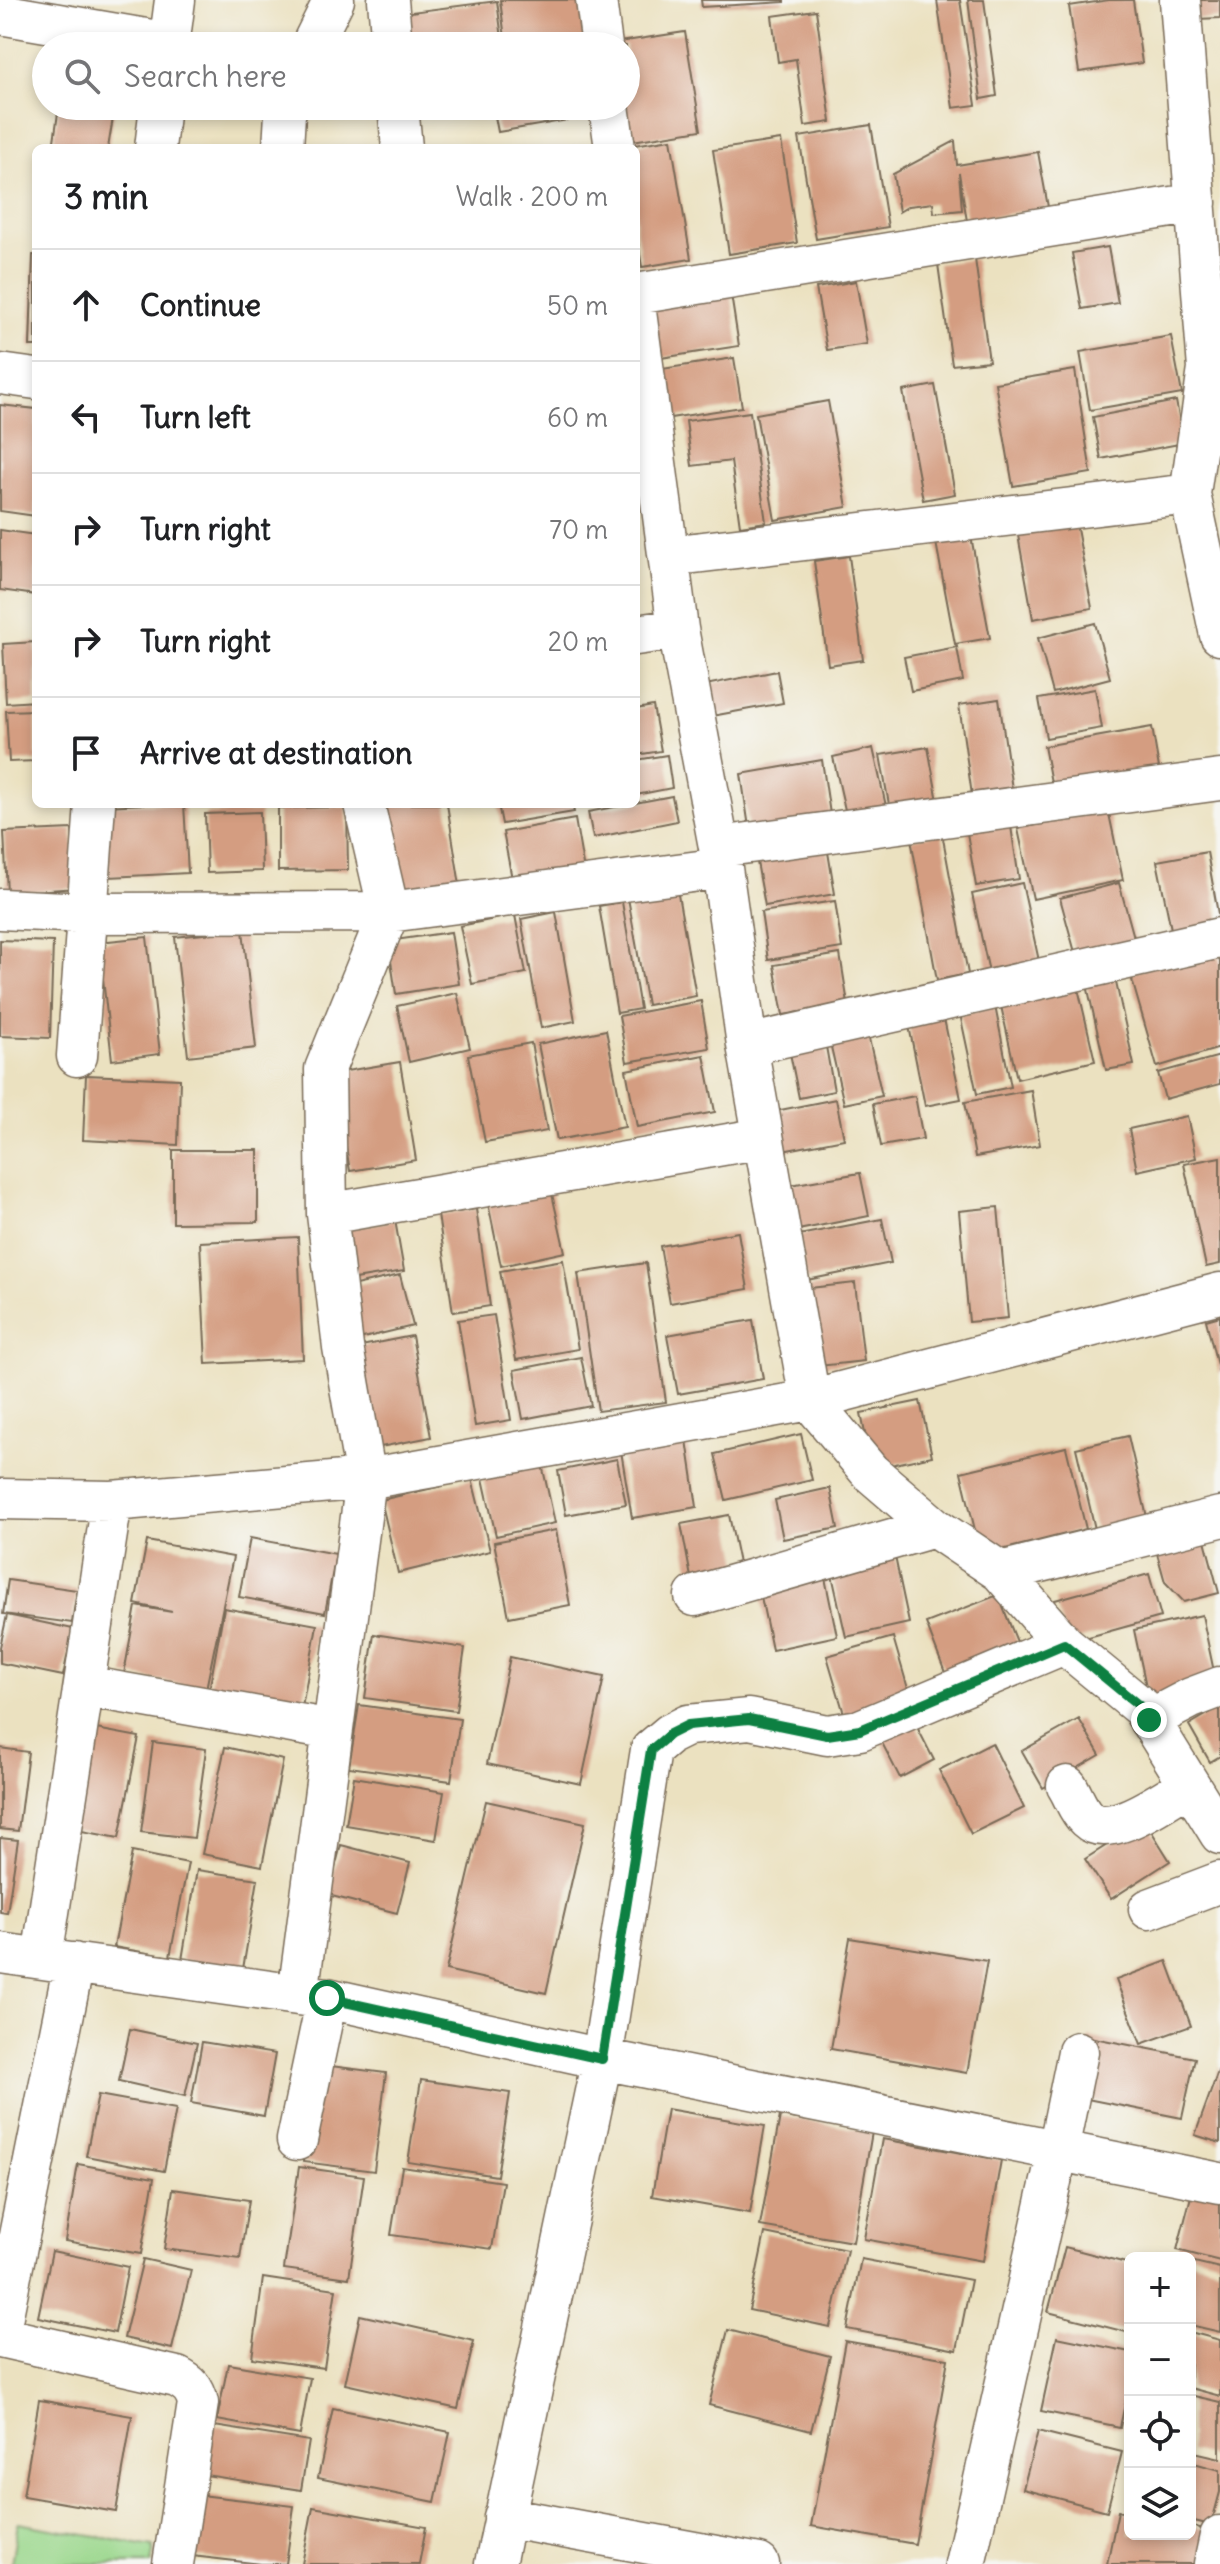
<!DOCTYPE html>
<meta charset="utf-8">
<style>
body{margin:0;font-family:Delius,sans-serif;background:#f6f6f6;color:#202124}
.controls{position:absolute;right:24px;bottom:24px;display:grid;overflow:hidden;border-radius:12px;box-shadow:0 4px 12px #0003}
.controls button{width:72px;height:72px;display:grid;place-items:center;padding:0;border:0;border-bottom:2px solid #e0e0e0;background:#fff;color:#202124;font:40px sans-serif}
.stop{position:absolute;width:24px;height:24px;margin:-18px;border:6px solid #0b8043;border-radius:50%;background:#fff}
.stop.end{background:#0b8043;border-color:#fff;box-shadow:0 2px 8px #0008}
.list{margin:0;padding:0;list-style:none}
h2{display:flex;justify-content:space-between;align-items:center;height:104px;margin:0;padding:0 32px;font-size:34px}
h2 small{font-size:26px;font-weight:400;color:#757577}
.list li{display:grid;grid-template-columns:52px 1fr auto;gap:24px;align-items:center;box-sizing:border-box;height:112px;padding:0 32px;border-top:2px solid #e0e0e0}
.list b{display:block;font-size:30px;white-space:nowrap}
.list em{font-size:26px;font-style:normal;color:#757577}
.icon{flex:none;width:44px;height:44px;fill:none;stroke:currentColor;stroke-width:2;stroke-linecap:round;stroke-linejoin:round}
.map{position:relative;flex:none;width:1220px;height:2564px;overflow:hidden}
.search{position:absolute;background:#fff;box-shadow:0 4px 12px #0003;left:32px;top:32px;width:608px;height:88px;display:flex;align-items:center;gap:20px;box-sizing:border-box;padding:0 28px;border-radius:44px;color:#757577;font-size:30px}
.panel{position:absolute;background:#fff;box-shadow:0 4px 12px #0003;left:32px;top:144px;width:608px;height:664px;border-radius:12px}
.map>svg:first-child{display:block}
.green{fill:#9ad78b;stroke:#6a8054;stroke-width:2}
.building{fill:#d49d81}
.lines{fill:none;stroke-linecap:round;stroke-linejoin:round}
.minor-casing{stroke:#796a57;stroke-width:43}
.minor{stroke:#fff;stroke-width:40}
.route{stroke:#0b8043;stroke-width:10}
</style>
<div class="map">
<svg width="1220" height="2564" viewBox="0 0 1220 2564">
<rect width="100%" height="100%" fill="#f6f6f2"/>
<filter id="ink" filterUnits="userSpaceOnUse"><feTurbulence type="fractalNoise" baseFrequency=".0125" numOctaves="2"/><feDisplacementMap in="SourceGraphic" scale="16" xChannelSelector="R" yChannelSelector="G"/><feConvolveMatrix kernelMatrix="1 2 1 2 8 2 1 2 1" color-interpolation-filters="sRGB"/></filter>
<filter id="wash" filterUnits="userSpaceOnUse"><feTurbulence type="fractalNoise" baseFrequency=".006" numOctaves="4" result="noise"/><feDisplacementMap in="SourceGraphic" scale="32" xChannelSelector="R" yChannelSelector="G"/><feGaussianBlur stdDeviation="1.8" result="paint"/><feColorMatrix in="noise" values="0 0 0 0 0 0 0 0 0 0 0 0 0 0 0 0 0 1.4 0 .05"/><feComposite in="paint" operator="in"/></filter>
<g filter="url(#wash)">
<rect width="100%" height="100%" fill="#ebe1c0"/>
<path class="green" d="M18,2523L154,2547L151,2564H11Z"/>
<g id="blocks">
<path class="building" d="M500,0H585L583,46H506Z
M701,0H784V2L702,7Z
M937,0H960L976,105L953,108Z
M968,0H984L997,96L981,99Z
M1109,0H1133L1142,63L1079,72L1069,6Z
M1196,0H1220V18L1197,19Z
M497,1L503,46H407L403,13Z
M816,10L831,122L805,126L796,59L778,62L772,16Z
M685,32L701,130L626,142V46L606,44Z
M59,106H115L108,148H53Z
M493,106H591L592,116L498,132Z
M871,125L888,227L816,239L799,137Z
M671,139L691,259L642,267L636,230V148L628,146Z
M781,140L797,243L729,254L713,150Z
M955,141L957,165L1038,152L1048,207L967,221L959,173L962,210L934,213L933,203L909,206L899,212L893,174Z
M1108,247L1118,303L1082,309L1072,253Z
M33,255H36V346H30Z
M975,259L989,361L952,365L938,264Z
M856,281L867,344L827,350L816,288Z
M730,288L739,346L654,359L644,301Z
M1171,336L1182,394L1090,410L1080,352Z
M734,358L742,407L657,420L649,371Z
M1075,370L1091,473L1013,486L995,383Z
M935,385L955,494L923,500L903,391Z
M828,401L847,507L775,520L756,414Z
M1176,401L1184,443L1101,459L1093,417Z
M0,405L36,409V516L0,511Z
M750,412L766,522L740,526L731,461L692,466L686,421Z
M1074,513L1092,608L1033,619L1016,524Z
M0,530L36,535V595L0,590Z
M970,531L990,638L955,644L935,537Z
M849,556L863,660L828,665L814,561Z
M1095,623L1110,678L1053,693L1038,638Z
M36,642V701L6,703L3,644Z
M957,647L963,681L911,691L904,657Z
M777,671L783,703L701,718L695,687Z
M1095,689L1102,728L1046,738L1039,699Z
M999,699L1013,796L973,802L959,705Z
M653,706L661,751L636,755V709Z
M36,710V761L9,762L6,711Z
M1152,727L1160,774L1053,793L1044,746Z
M928,747L940,812L892,821L880,755Z
M873,748L888,815L848,823L833,757Z
M667,755L672,788L636,795V760Z
M822,760L831,821L750,834L741,774Z
M672,796L677,821L593,838L588,812Z
M143,804H184L188,873L109,877L106,806Z
M385,804H447L462,898L401,907Z
M498,804H572L574,812L502,824Z
M347,807L348,870L278,871V808Z
M1108,809L1123,880L1033,899L1018,829Z
M260,812L262,871L207,873L205,814Z
M575,819L584,871L513,884L503,832Z
M1010,820L1019,879L976,886L966,827Z
M72,829L76,888L7,893L4,832Z
M942,833L968,974L937,980L911,839Z
M826,840L835,894L765,906L755,851Z
M1207,852L1220,925L1172,934L1157,861Z
M1022,883L1039,961L989,972L972,894Z
M1119,883L1135,941L1076,956L1060,898Z
M677,889L696,996L647,1005L628,898Z
M835,901L842,948L768,960L761,912Z
M622,902L640,1009L617,1013L599,906Z
M556,912L575,1021L541,1028L521,919Z
M515,915L526,973L472,984L460,926Z
M243,930L256,1048L188,1056L175,937Z
M451,932L459,984L396,994L388,941Z
M147,937L160,1054L112,1060L99,942Z
M0,940L53,942L50,1038L0,1036Z
M1216,948L1220,962V1048L1157,1067L1130,973Z
M840,954L848,1004L783,1015L774,965Z
M1115,978L1134,1065L1106,1070L1087,985Z
M1078,988L1095,1061L1017,1079L1001,1006Z
M457,993L470,1048L409,1062L397,1006Z
M701,1001L709,1048L627,1062L619,1016Z
M995,1006L1011,1087L977,1094L960,1014Z
M943,1014L961,1099L925,1106L908,1021Z
M606,1030L625,1127L557,1140L538,1044Z
M867,1030L882,1096L844,1104L829,1038Z
M825,1041L834,1091L799,1098L789,1048Z
M531,1043L547,1131L485,1142L468,1055Z
M704,1055L715,1112L637,1127L626,1070Z
M1220,1056V1084L1165,1099L1158,1073Z
M400,1062L416,1160L350,1171L334,1073Z
M86,1075L180,1079L178,1145L83,1140Z
M1031,1090L1040,1145L975,1157L965,1102Z
M915,1096L923,1139L881,1146L873,1104Z
M836,1099L844,1139L767,1154L760,1114Z
M1187,1116L1196,1158L1137,1171L1129,1129Z
M173,1150H258V1222L173,1223Z
M1220,1157V1264L1206,1267L1184,1164Z
M860,1173L869,1216L798,1230L790,1185Z
M550,1185L565,1252L501,1266L487,1198Z
M998,1207L1008,1318L969,1322L959,1211Z
M476,1209L490,1306L453,1312L438,1215Z
M882,1219L891,1263L807,1280L799,1235Z
M395,1220L404,1271L355,1279L346,1229Z
M738,1232L748,1289L670,1303L660,1246Z
M298,1237L303,1359L206,1364L200,1242Z
M563,1260L578,1349L516,1360L500,1271Z
M646,1263L666,1402L598,1411L578,1273Z
M400,1275L413,1326L355,1340L342,1288Z
M855,1283L864,1361L810,1367L801,1289Z
M494,1315L511,1420L475,1426L458,1320Z
M1220,1316V1373H1219L1206,1320Z
M753,1320L763,1379L678,1394L667,1335Z
M412,1336L431,1437L365,1450L346,1349Z
M581,1357L591,1406L523,1419L514,1370Z
M920,1401L932,1456L872,1469L861,1413Z
M801,1434L812,1480L726,1500L715,1454Z
M1128,1436L1147,1517L1095,1529L1076,1448Z
M687,1440L697,1507L632,1518L621,1451Z
M1066,1447L1086,1529L981,1555L961,1472Z
M617,1459L626,1504L566,1515L558,1471Z
M541,1460L555,1523L496,1536L482,1474Z
M472,1479L490,1551L398,1573L381,1500Z
M830,1488L838,1528L783,1539L775,1500Z
M729,1515L742,1578L693,1588L681,1524Z
M1201,1525L1219,1593L1184,1602L1165,1582L1153,1539Z
M556,1530L570,1605L509,1617L494,1542Z
M250,1538L336,1554L325,1613L239,1597Z
M147,1541L233,1557L206,1689L124,1674L136,1606L172,1612L135,1604Z
M894,1552L909,1623L846,1637L830,1566Z
M823,1568L837,1636L772,1650L758,1582Z
M1149,1574L1161,1617L1067,1643L1055,1600Z
M8,1580L77,1590L72,1623L3,1614Z
M998,1595L1022,1654L949,1683L926,1623Z
M224,1608L317,1625L302,1707L209,1691Z
M7,1615L73,1629L63,1676L0,1663V1647Z
M1202,1615L1217,1686L1149,1700L1134,1630Z
M374,1634L465,1648L456,1711L365,1698Z
M893,1637L913,1706L847,1724L827,1656Z
M510,1657L604,1677L581,1784L487,1764Z
M359,1705L460,1719L451,1781L349,1767Z
M1220,1707V1756L1210,1762L1189,1725Z
M1079,1719L1100,1755L1043,1788L1022,1751Z
M914,1721L934,1760L900,1778L880,1739Z
M91,1728L139,1737L119,1838L71,1829Z
M153,1742L206,1749L194,1838L141,1832Z
M992,1743L1024,1808L971,1834L939,1770Z
M225,1747L283,1760L262,1866L202,1854Z
M0,1748L28,1752L18,1831L0,1829Z
M354,1777L444,1792L436,1840L346,1825Z
M486,1801L585,1823L546,1993L446,1970Z
M1145,1821L1170,1861L1111,1899L1085,1859Z
M0,1838L18,1840L7,1913L0,1912Z
M341,1845L410,1863L397,1913L328,1895Z
M132,1852L188,1863L170,1957L114,1947Z
M197,1870L258,1879L243,1969L182,1960Z
M850,1938L987,1961L967,2073L831,2049Z
M1167,1961L1191,2026L1141,2044L1116,1980Z
M130,2029L197,2043L185,2096L119,2081Z
M1089,2037L1195,2058L1182,2118L1077,2097Z
M202,2042L275,2054L264,2116L191,2103Z
M315,2064L386,2073L374,2171L303,2162Z
M1220,2066V2143L1195,2135Z
M421,2080L510,2093L497,2176L408,2162Z
M98,2095L176,2109L164,2171L86,2156Z
M667,2109L765,2126L750,2213L652,2196Z
M780,2116L872,2132L853,2242L760,2226Z
M882,2139L1001,2160L983,2261L864,2239Z
M78,2164L154,2178L141,2254L65,2241Z
M299,2167L364,2176L349,2278L284,2269Z
M402,2167L503,2182L492,2249L391,2235Z
M1195,2181L1220,2187V2261L1177,2250Z
M173,2189L249,2200L240,2259L164,2249Z
M765,2233L847,2250L830,2327L749,2310Z
M1065,2247L1130,2264V2333L1048,2312Z
M52,2251L128,2267L115,2333L38,2317Z
M143,2259L191,2270L172,2349L124,2338Z
M861,2259L971,2280L957,2350L847,2329Z
M1190,2261L1220,2268V2332L1190,2325Z
M263,2278L336,2289L324,2368L252,2358Z
M360,2315L474,2341L458,2409L345,2384Z
M728,2330L830,2356L811,2431L709,2405Z
M1190,2332L1220,2340V2396L1190,2388Z
M1057,2337L1130,2352V2381L1120,2427L1041,2411Z
M845,2341L948,2359L915,2544L811,2526Z
M228,2364L310,2378L300,2435L217,2420Z
M1190,2395L1220,2402V2458L1190,2451Z
M39,2400L132,2416L116,2512L23,2496Z
M333,2408L450,2432L435,2502L318,2478Z
M208,2425L309,2441L301,2490L199,2474Z
M1038,2431L1122,2452L1107,2511L1023,2489Z
M1190,2462L1220,2470V2492L1211,2525L1190,2520Z
M192,2494L294,2506L286,2564H261L184,2555Z
M313,2507L426,2527L419,2564H302Z
M1118,2511L1130,2514V2534H1190V2526L1215,2531L1208,2564H1107Z"/>
</g>
</g>
<g filter="url(#ink)">
<use href="#blocks" fill-opacity="0" stroke="#796a57" stroke-width="2"/>
<g class="lines">
<defs>
<path id="minor" d="M388,0L392,46
M596,0L602,46
M1180,0L1208,369L1190,494L1220,635
M0,14L169,43
M169,46L175,0
M311,46L334,0
M398,106L402,148
M609,106L615,148
M155,148L160,106
M283,148L285,114L288,106
M636,294L1196,203
M636,312L678,629L719,847L747,1045L810,1400L366,1479L298,1995L327,1998L602,2059L1220,2183
M0,374L36,379
M669,556L1190,494
M636,635L678,629
M719,847L1220,780
M0,909L87,913L389,912L722,868
M747,1045L1220,938
M77,1056L95,804
M327,1214L325,1069L389,912L364,804
M1220,1293L810,1400L870,1472L934,1527L1001,1572L1064,1644L1142,1708L1220,1834
M0,1499L112,1501
M1001,1572L1220,1517
M695,1596L934,1527
M84,1686L332,1730
M1149,1720L1191,1698L1220,1687
M1067,1786C1073,1795 1078,1811 1087,1819C1110,1841 1167,1797 1189,1785
M1149,1909L1220,1882
M0,1953L298,1995
M42,1958L112,1501L366,1479L343,1347L327,1214L763,1138
M297,2140L327,1998
M0,2330L74,1963
M0,2337L177,2377C189,2383 195,2389 198,2403L173,2564
M504,2517L759,2564
M495,2564L602,2059L651,1750L670,1734L688,1725L749,1719L827,1735L860,1730L1064,1644
M965,2564L1058,2150L1078,2052
M1214,2564L1220,2536"/>
</defs>
<use href="#minor" class="minor-casing"/>
<use href="#minor" class="minor"/>
</g>
</g>
<g class="lines" filter="url(#ink)">
<path class="route" d="M327,1998L602,2059L651,1750L670,1734L688,1725L749,1719L827,1735L860,1730L1064,1644L1142,1708L1149,1720"/>
</g>
</svg>
<div class="controls">
<button>+</button>
<button>−</button>
<button><svg class="icon" aria-label="locate" viewBox="0 0 24 24"><circle cx="12" cy="12" r="6"/><path d="M12 2v4M12 18v4M2 12h4M18 12h4"/></svg></button>
<button><svg class="icon" aria-label="layers" viewBox="0 0 24 24"><path d="M12 4l9 5-9 5-9-5zM3 14l9 5 9-5"/></svg></button>
</div>
<div class="stop" style="left:327px;top:1998px"></div>
<div class="stop end" style="left:1149px;top:1720px"></div>
<div class="search"><svg class="icon" aria-label="search" viewBox="0 0 24 24"><circle cx="10" cy="10" r="6"/><path d="M15 15l6 6"/></svg>Search here</div>
<section class="panel">
<h2>3 min<small>Walk · 200 m</small></h2>
<ul class="list">
<li><svg class="icon" aria-label="ahead" viewBox="0 0 24 24"><path d="M12 20V5M6 11l6-6 6 6"/></svg><div><b>Continue</b></div><em>50 m</em></li>
<li><svg class="icon" aria-label="left" viewBox="0 0 24 24"><path d="M17 20v-9H6M10 6l-5 5 5 5"/></svg><div><b>Turn left</b></div><em>60 m</em></li>
<li><svg class="icon" aria-label="right" viewBox="0 0 24 24"><path d="M7 20v-9h11M14 6l5 5-5 5"/></svg><div><b>Turn right</b></div><em>70 m</em></li>
<li><svg class="icon" aria-label="right" viewBox="0 0 24 24"><path d="M7 20v-9h11M14 6l5 5-5 5"/></svg><div><b>Turn right</b></div><em>20 m</em></li>
<li><svg class="icon" aria-label="arrive" viewBox="0 0 24 24"><path d="M6 21V4h12l-3 4 3 4H6"/></svg><div><b>Arrive at destination</b></div></li>
</ul>
</section>
</div>
